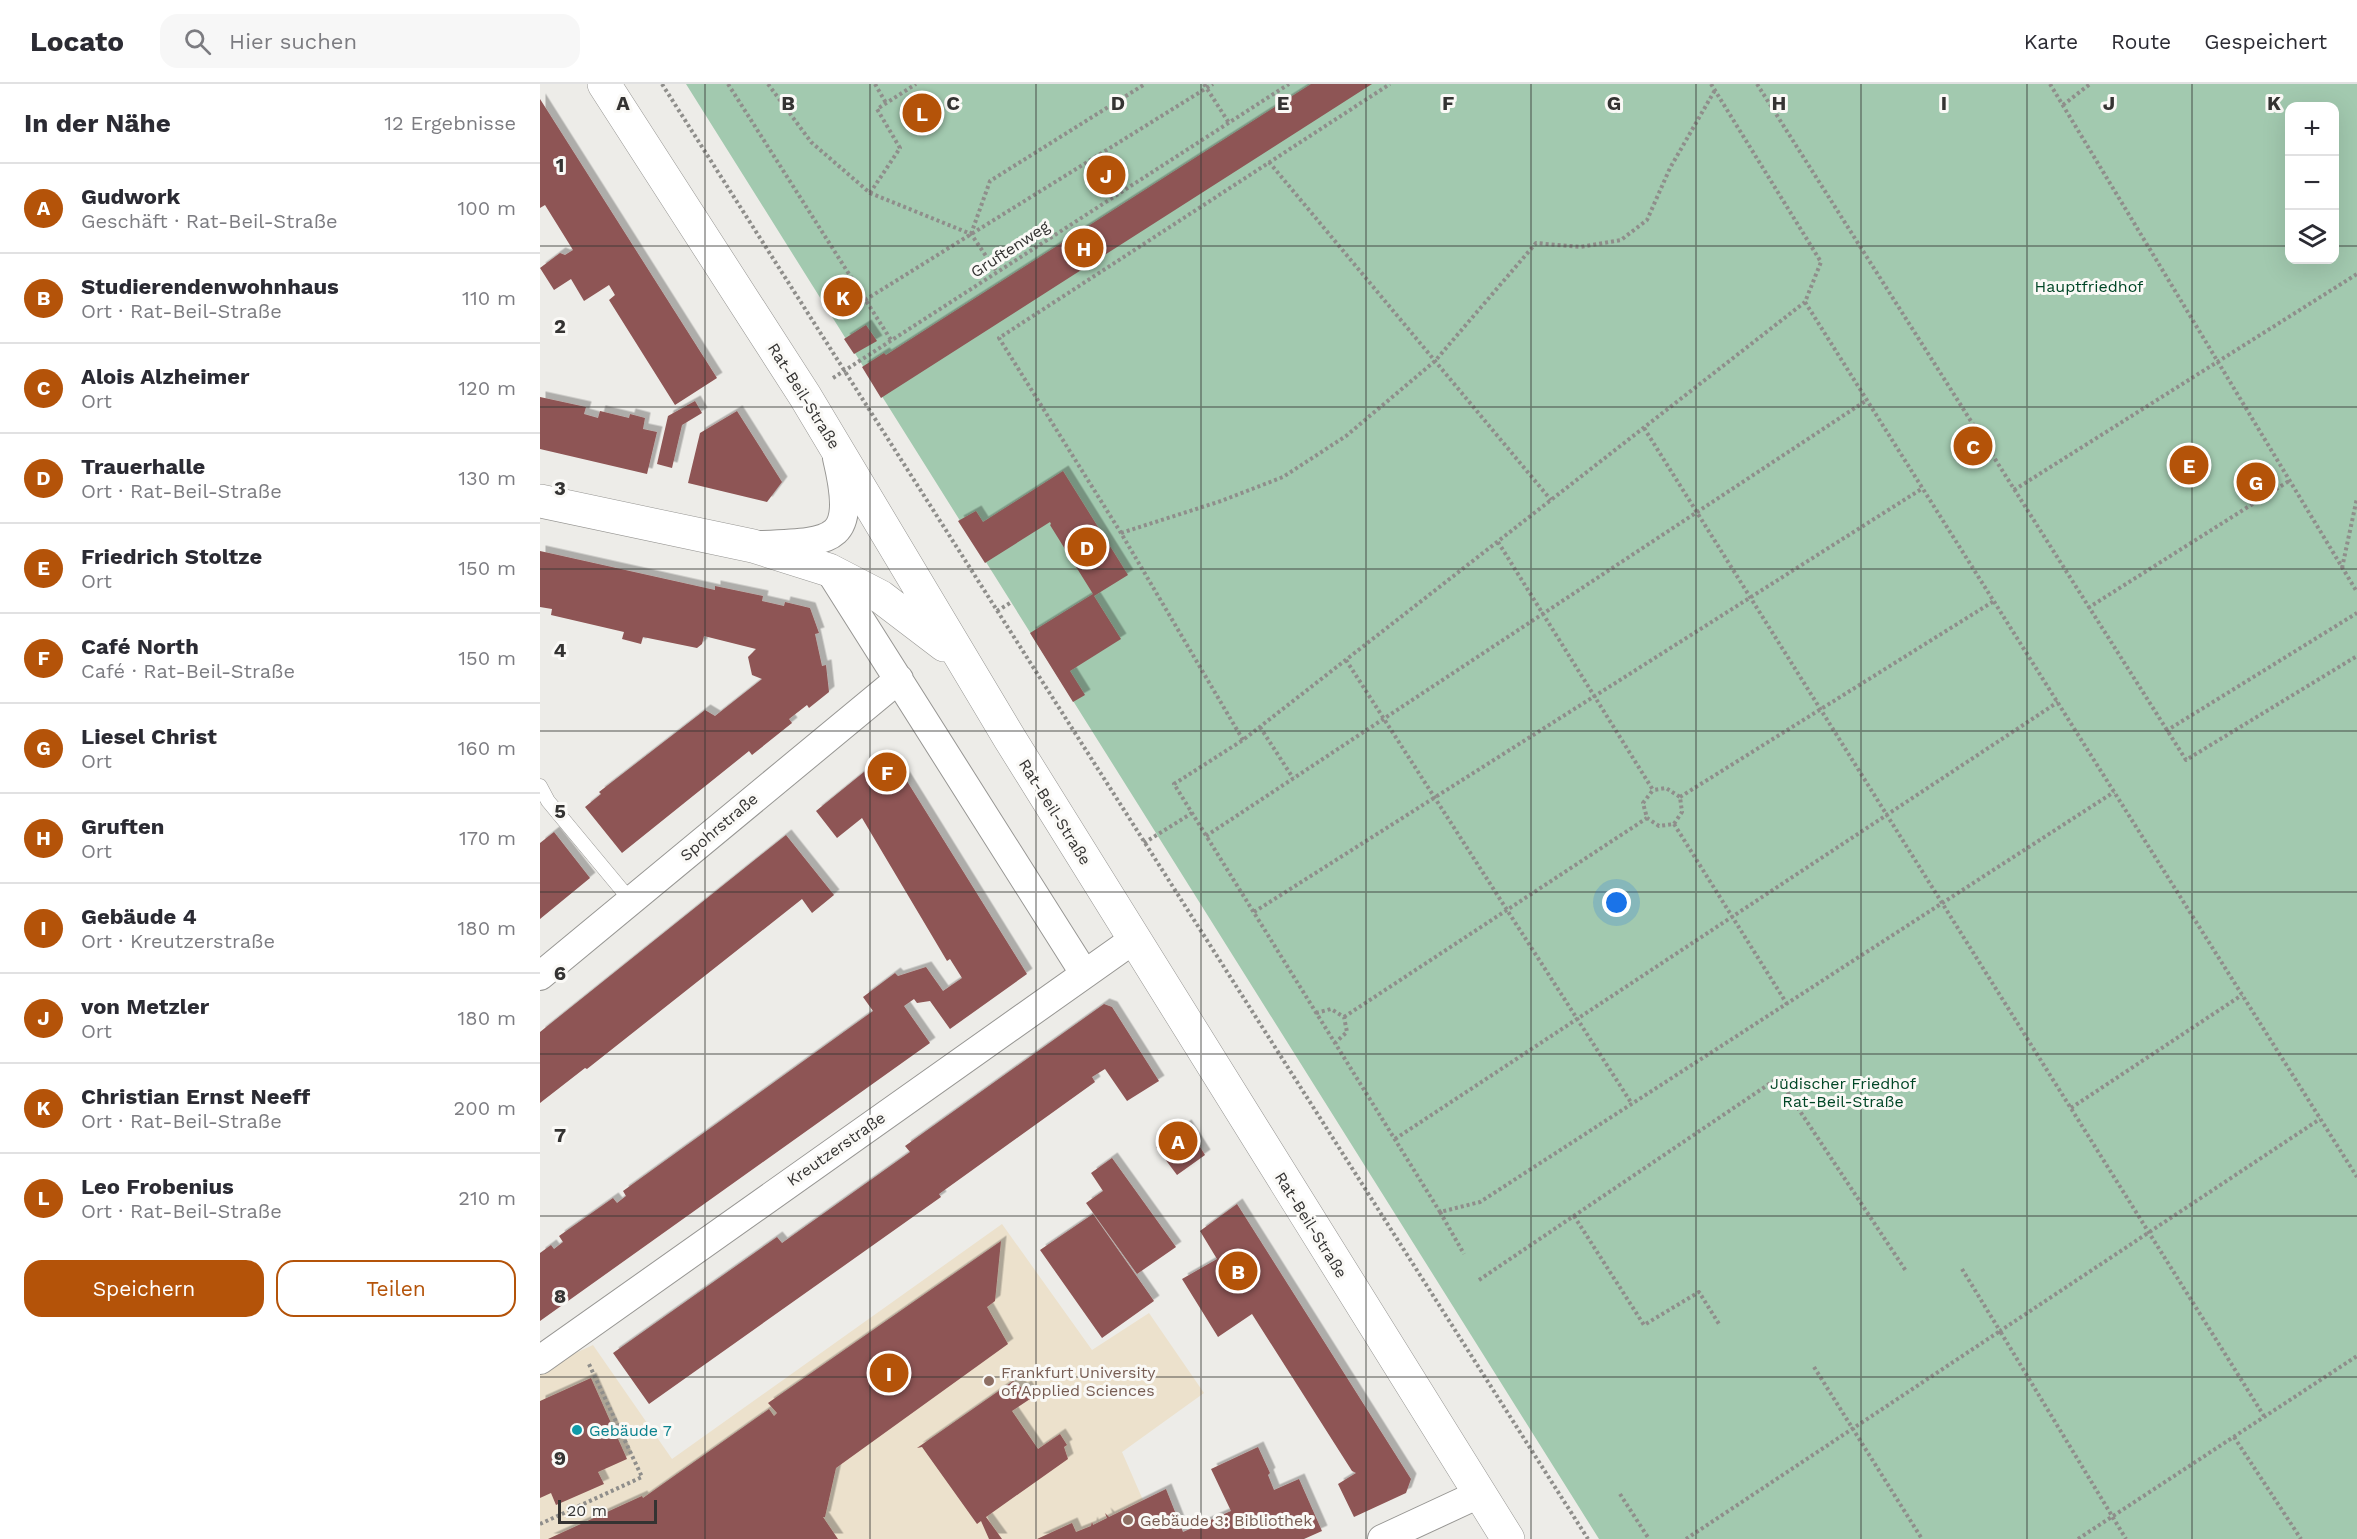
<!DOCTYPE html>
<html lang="de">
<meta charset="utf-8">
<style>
body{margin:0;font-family:"Work Sans",sans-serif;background:#f7f7f7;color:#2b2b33}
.controls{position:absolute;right:18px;top:18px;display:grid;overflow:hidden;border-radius:12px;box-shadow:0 6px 24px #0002}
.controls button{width:54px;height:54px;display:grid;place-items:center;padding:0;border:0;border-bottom:2px solid #e1e1e2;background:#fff;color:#2b2b33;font:30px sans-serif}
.scale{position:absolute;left:18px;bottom:15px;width:99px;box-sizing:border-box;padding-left:6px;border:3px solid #343332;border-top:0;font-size:16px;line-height:21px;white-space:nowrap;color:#343332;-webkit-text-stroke:4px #faf9f6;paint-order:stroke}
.you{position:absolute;left:1077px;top:819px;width:21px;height:21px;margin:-15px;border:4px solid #fff;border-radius:50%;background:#1a73e8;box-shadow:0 0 0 9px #1a73e833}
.badge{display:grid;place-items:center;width:39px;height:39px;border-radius:50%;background:#b45309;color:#fff;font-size:20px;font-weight:700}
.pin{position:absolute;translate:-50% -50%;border:3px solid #fff;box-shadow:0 2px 6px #0006}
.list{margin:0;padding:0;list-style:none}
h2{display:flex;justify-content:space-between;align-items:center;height:78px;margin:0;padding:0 24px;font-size:26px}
h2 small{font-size:20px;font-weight:400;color:#7c7c81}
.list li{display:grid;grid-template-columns:39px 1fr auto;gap:18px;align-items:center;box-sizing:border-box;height:90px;padding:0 24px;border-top:2px solid #e1e1e2}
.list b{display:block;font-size:22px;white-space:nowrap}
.list p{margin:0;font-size:20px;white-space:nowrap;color:#7c7c81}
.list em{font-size:20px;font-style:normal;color:#7c7c81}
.actions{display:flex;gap:12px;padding:18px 24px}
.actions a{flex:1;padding:14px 0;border:2px solid #b45309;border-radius:18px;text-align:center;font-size:21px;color:#b45309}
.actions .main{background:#b45309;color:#fff}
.icon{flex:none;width:33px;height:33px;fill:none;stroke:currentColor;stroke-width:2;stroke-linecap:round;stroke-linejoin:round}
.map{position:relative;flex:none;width:1817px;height:1455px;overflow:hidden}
header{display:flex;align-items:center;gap:36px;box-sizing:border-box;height:84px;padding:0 30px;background:#fff;border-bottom:2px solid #e1e1e2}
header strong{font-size:28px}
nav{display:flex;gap:33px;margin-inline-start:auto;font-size:21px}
.search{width:420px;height:54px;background:#f7f7f7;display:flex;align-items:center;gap:15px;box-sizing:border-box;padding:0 21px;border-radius:18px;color:#7c7c81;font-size:22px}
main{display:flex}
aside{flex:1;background:#fff}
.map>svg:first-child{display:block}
.education{fill:#ece1cc}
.green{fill:#a2c9af;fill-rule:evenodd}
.building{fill:#8e5554;filter:url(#shadow)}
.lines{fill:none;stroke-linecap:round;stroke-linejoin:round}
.service-casing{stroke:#979693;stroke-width:15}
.minor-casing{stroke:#979693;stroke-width:30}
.secondary-casing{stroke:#979693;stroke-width:34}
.path{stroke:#8f8e8b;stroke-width:4;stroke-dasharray:3 3;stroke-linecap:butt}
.service{stroke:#fff;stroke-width:14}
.minor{stroke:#fff;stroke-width:28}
.secondary{stroke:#fff;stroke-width:33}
.grid{fill:none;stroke:#343332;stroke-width:1.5;stroke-opacity:0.55}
.education-dot{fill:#8d6e63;stroke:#faf9f6;stroke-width:2}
.culture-dot{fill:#0f9aa8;stroke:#faf9f6;stroke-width:2}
.labels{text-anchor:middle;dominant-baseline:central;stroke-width:6;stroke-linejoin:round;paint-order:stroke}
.street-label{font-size:16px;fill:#343332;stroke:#faf9f6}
.park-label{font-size:16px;fill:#004626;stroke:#faf9f6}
.education-label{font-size:16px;fill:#785e54;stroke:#faf9f6;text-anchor:start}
.culture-label{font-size:16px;fill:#0d838f;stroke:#faf9f6;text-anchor:start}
.grid-label{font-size:20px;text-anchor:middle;font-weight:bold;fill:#343332;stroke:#faf9f6;stroke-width:6;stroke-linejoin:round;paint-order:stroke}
</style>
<header>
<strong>Locato</strong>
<div class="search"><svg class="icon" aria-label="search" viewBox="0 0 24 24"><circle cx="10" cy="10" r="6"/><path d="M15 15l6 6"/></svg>Hier suchen</div>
<nav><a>Karte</a><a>Route</a><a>Gespeichert</a></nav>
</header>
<main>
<aside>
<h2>In der Nähe<small>12 Ergebnisse</small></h2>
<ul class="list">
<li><span class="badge">A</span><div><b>Gudwork</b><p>Geschäft · Rat-Beil-Straße</p></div><em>100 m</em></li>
<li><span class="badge">B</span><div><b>Studierendenwohnhaus</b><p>Ort · Rat-Beil-Straße</p></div><em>110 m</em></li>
<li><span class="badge">C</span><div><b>Alois Alzheimer</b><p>Ort</p></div><em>120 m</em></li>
<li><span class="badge">D</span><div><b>Trauerhalle</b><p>Ort · Rat-Beil-Straße</p></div><em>130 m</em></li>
<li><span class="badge">E</span><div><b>Friedrich Stoltze</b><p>Ort</p></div><em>150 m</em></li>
<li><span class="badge">F</span><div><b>Café North</b><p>Café · Rat-Beil-Straße</p></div><em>150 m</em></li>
<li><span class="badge">G</span><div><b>Liesel Christ</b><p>Ort</p></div><em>160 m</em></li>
<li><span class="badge">H</span><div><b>Gruften</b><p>Ort</p></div><em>170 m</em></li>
<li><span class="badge">I</span><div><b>Gebäude 4</b><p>Ort · Kreutzerstraße</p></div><em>180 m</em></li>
<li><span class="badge">J</span><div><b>von Metzler</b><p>Ort</p></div><em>180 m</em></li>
<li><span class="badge">K</span><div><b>Christian Ernst Neeff</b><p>Ort · Rat-Beil-Straße</p></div><em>200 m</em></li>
<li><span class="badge">L</span><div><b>Leo Frobenius</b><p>Ort · Rat-Beil-Straße</p></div><em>210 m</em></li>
</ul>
<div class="actions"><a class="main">Speichern</a><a>Teilen</a></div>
</aside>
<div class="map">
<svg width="1817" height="1455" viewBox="0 0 1817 1455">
<defs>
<filter id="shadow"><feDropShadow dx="5.5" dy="-5.5" stdDeviation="0" flood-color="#0004"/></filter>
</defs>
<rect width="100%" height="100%" fill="#edece8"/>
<path class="education" d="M462,1140L552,1266L609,1229L664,1309L582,1368L620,1455H0V1285L53,1261L132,1375Z"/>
<path class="green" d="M146,0H1817V1455H1059ZM1750,22H1794V176H1750Z"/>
<path class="building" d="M771,0H832L341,314L322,283L344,269L346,271Z
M0,15L177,294L135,321L69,216L75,211L69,201L44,217L31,195L14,206L0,184L20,169L25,171L33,166L5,121L0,124Z
M326,241L337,257L314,270L304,255Z
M0,313L46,323L44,330L58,334L60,327L89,334L90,330L105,334L103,345L117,348L107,390L0,365Z
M155,317L162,329L142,341L132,384L117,380L128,332Z
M197,327L242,398L227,418L148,399L160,349Z
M523,387L588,491L554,512L581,555L530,587L545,611L533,618L490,549L553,510L510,441L511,440L510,438L445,479L418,437L436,427L443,438Z
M0,467L175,506V502L223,512L222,517L244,522L245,518L270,524L279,549L275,550L282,582L286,581L289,608L269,624L267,621L249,635L252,639L212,671L209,667L82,769L45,723L61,710L59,708L165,626L175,632L222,595L212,591L208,573L216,565L164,552L162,560L157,564L103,553L101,560L82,555L84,548L11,531L12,525L0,523Z
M340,675L355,678L487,890L410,945L390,917L377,919L374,915L364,922L390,959L0,1237V1169L11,1161L14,1165L23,1158L19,1152L73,1114L77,1119L86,1112L83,1107L333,927L323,913L355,889L358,892L386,883L403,907L422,894L410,875L407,877L322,734L297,754L276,727Z
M14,748L50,794L0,835V759Z
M246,751L294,811L272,829L262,815L47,985L45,984L0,1019V948Z
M564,920L572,923L619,997L587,1017L565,985L552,993L555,998L399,1110L401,1113L109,1320L73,1269L237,1153L242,1159L370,1068L365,1062Z
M646,1041L665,1071L637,1091L616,1063Z
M572,1074L636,1163L597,1190L546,1119L563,1107L551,1089Z
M697,1120L871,1395L866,1409L814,1433L798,1400L816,1389L812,1387L712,1230L678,1253L642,1195L677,1175L660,1147Z
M553,1130L614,1217L562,1254L500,1166Z
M461,1157L455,1217L447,1223L468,1260L296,1384L285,1433H283L298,1455H8L102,1412L103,1414L229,1325L234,1332L237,1329L228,1319Z
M51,1294L87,1375L58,1388L64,1400L16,1421L11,1409L0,1414V1317Z
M473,1297L482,1304L486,1302L493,1313L472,1327L498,1365L520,1350L527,1361L524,1363L528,1375L446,1433L462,1455H449L441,1437L437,1440L382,1363L377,1364Z
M718,1363L730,1389L728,1391L734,1406L759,1395L782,1447L764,1455H497L532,1439L536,1448L551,1442L552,1438L553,1441L567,1434L565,1429L569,1433L626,1405L643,1448L691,1427L671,1385Z"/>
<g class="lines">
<defs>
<path id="service" d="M0,702L8,717L91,817"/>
<path id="minor" d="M221,461C296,458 317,458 297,374
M289,486L544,889
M0,892L359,595
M0,1276L593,856
M842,1455L939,1410"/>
<path id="secondary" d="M64,0L265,312L470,655L968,1455
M0,417L213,462L289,486L341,513L404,561"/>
</defs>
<use href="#service" class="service-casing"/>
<use href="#minor" class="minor-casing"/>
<use href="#secondary" class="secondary-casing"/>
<path class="path" d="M122,0L1048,1455
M188,0L351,256
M228,0L271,58L330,109L431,150L457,188
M335,0L346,19
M664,0L689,39
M1171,0L1281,178L1265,218L703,656L634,700L900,1128L940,1118L1574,708
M1217,0L1646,676L1817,572
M1510,0L1817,508
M1523,21L1550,0
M729,78L1011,416
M330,109L360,64L337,25L376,0
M431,150L450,97L605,0
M325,216L673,0
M1265,218L1817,1093
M293,294L749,0
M1104,344L1724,1332
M1474,406L1817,190
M581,449L681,417L743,393L806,352L895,277L996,159L1040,163L1081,156L1107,136L1130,84L1175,6
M958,458L1113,706L1103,719L1107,734L1119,742L1134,740L1142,728L1140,713L1126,704L1113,706
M1802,484L1817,414
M1548,524L1749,397
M457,527L470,519
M806,576L1092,1020
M720,643L753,694
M1626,647L1817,529
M703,656L581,449L459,254L850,0
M1140,713L1454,517
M1134,740L1247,920
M666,752L1327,316
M604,759L652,729
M714,828L1383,404
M776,929L791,925L804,933L807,948L795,959
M804,933L1107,734
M1531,1024L1702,911
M855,1055L1518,618
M900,1128L924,1170
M1034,1132L1104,1241L1159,1208L1179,1240
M1422,1185L1460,1247L1780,1035
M939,1196L1238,994L1366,1187
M1274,1283L1382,1455
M1694,1353L1761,1455
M1080,1410L1109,1455
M0,1440L102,1393L48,1278
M1146,1455L1460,1247L1586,1455
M1538,1455L1817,1272"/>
<use href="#service" class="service"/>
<use href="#minor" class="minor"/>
<use href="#secondary" class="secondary"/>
</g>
<path class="grid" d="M165,0V1455M330,0V1455M496,0V1455M661,0V1455M826,0V1455M991,0V1455M1156,0V1455M1321,0V1455M1487,0V1455M1652,0V1455M0,162H1750M1794,162H1817M0,323H1817M0,485H1817M0,647H1817M0,808H1817M0,970H1817M0,1132H1817M0,1293H1817"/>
<g class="education-dot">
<circle cx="449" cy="1297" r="6"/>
<circle cx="588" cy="1436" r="6"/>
</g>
<circle class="culture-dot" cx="37" cy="1346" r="6"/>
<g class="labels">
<g class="street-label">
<text transform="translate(470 165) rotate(-33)">Gruftenweg</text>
<text transform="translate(264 312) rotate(58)">Rat-Beil-Straße</text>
<text transform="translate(515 728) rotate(58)">Rat-Beil-Straße</text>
<text transform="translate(179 743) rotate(-40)">Spohrstraße</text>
<text transform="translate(296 1065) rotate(-35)">Kreutzerstraße</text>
<text transform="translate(771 1141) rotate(58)">Rat-Beil-Straße</text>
</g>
<g class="park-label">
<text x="1549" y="202">Hauptfriedhof</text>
<text x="1303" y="999">Jüdischer Friedhof<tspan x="1303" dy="18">Rat-Beil-Straße</tspan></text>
</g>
<g class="education-label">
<text x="461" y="1288">Frankfurt University<tspan x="461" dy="18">of Applied Sciences</tspan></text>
<text x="600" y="1436">Gebäude 3: Bibliothek</text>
</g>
<g class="culture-label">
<text x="49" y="1346">Gebäude 7</text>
</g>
</g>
<g class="grid-label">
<text x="83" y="26">A</text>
<text x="248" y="26">B</text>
<text x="413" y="26">C</text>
<text x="578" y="26">D</text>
<text x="743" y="26">E</text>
<text x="908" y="26">F</text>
<text x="1074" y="26">G</text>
<text x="1239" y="26">H</text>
<text x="1404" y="26">I</text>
<text x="1569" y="26">J</text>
<text x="1734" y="26">K</text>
<text x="20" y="88">1</text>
<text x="20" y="249">2</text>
<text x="20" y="411">3</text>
<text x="20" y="573">4</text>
<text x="20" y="734">5</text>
<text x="20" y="896">6</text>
<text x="20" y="1058">7</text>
<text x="20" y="1219">8</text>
<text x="20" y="1381">9</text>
</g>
</svg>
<div class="controls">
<button>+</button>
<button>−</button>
<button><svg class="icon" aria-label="layers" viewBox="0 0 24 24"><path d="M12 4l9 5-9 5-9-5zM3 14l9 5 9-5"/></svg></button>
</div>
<div class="scale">20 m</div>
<div class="you"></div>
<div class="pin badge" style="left:638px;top:1057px">A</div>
<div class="pin badge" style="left:698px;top:1187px">B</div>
<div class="pin badge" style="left:1433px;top:362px">C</div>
<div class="pin badge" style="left:547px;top:463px">D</div>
<div class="pin badge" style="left:1649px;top:381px">E</div>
<div class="pin badge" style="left:347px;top:688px">F</div>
<div class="pin badge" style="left:1716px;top:398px">G</div>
<div class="pin badge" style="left:544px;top:164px">H</div>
<div class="pin badge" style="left:349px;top:1289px">I</div>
<div class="pin badge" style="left:566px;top:91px">J</div>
<div class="pin badge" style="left:303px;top:213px">K</div>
<div class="pin badge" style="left:382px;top:29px">L</div>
</div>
</main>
